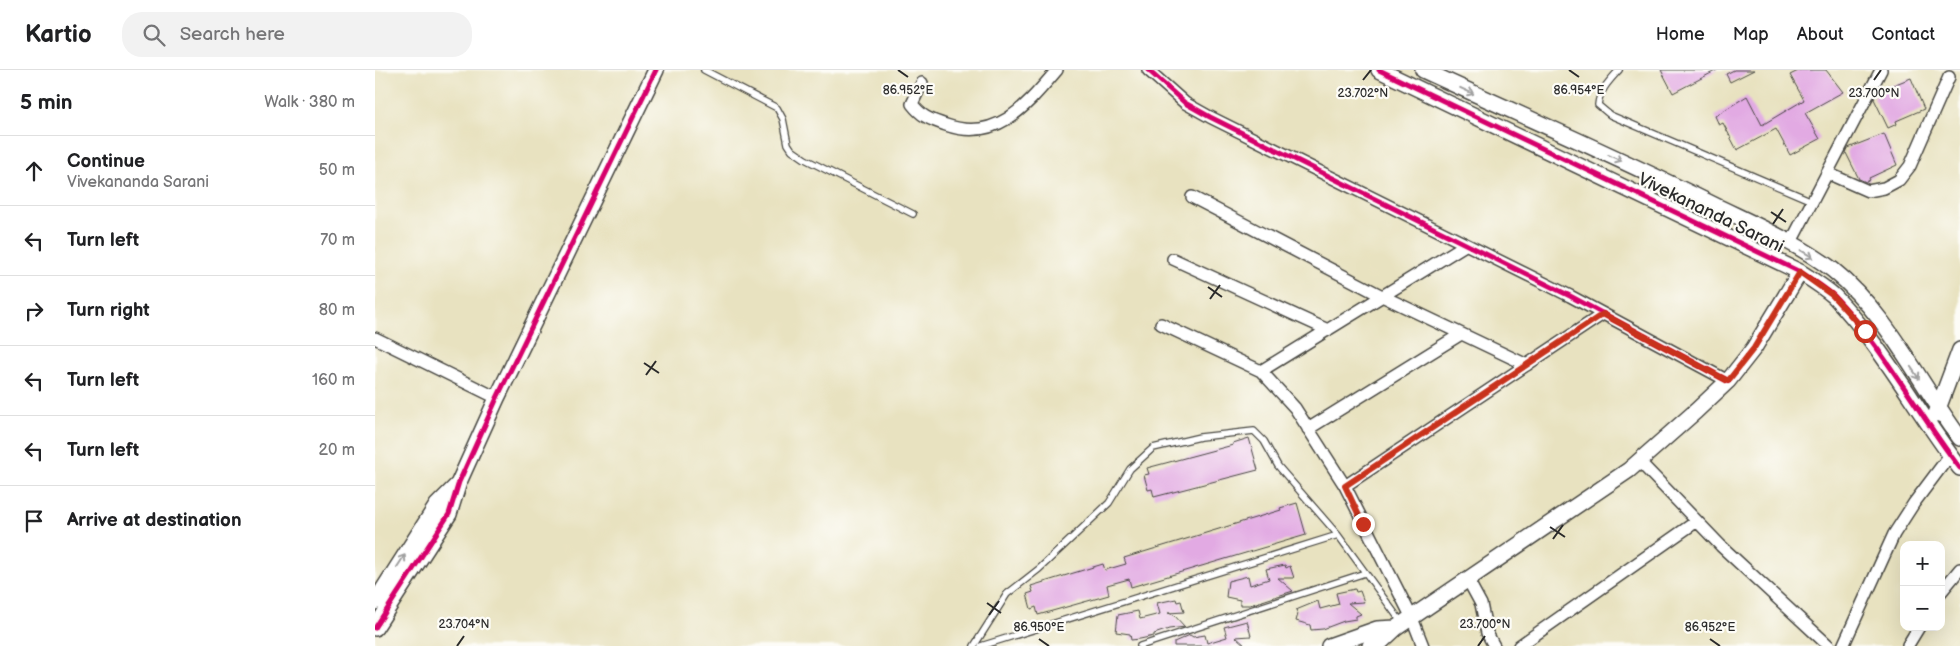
<!DOCTYPE html>
<meta charset="utf-8">
<style>
body{margin:0;font-family:"Balsamiq Sans",sans-serif;background:#f2f2f2;color:#202124}
.controls{position:absolute;right:15px;bottom:15px;display:grid;overflow:hidden;border-radius:10px;box-shadow:0 5px 20px #0002}
.controls button{width:45px;height:45px;display:grid;place-items:center;padding:0;border:0;border-bottom:1px solid #e0e0e0;background:#fff;color:#202124;font:25px sans-serif}
.stop{position:absolute;width:15px;height:15px;margin:-11px;border:4px solid #c8321e;border-radius:50%;background:#fff}
.stop.end{background:#c8321e;border-color:#fff;box-shadow:0 1px 5px #0008}
.list{margin:0;padding:0;list-style:none}
h2{display:flex;justify-content:space-between;align-items:center;height:65px;margin:0;padding:0 20px;font-size:21px}
h2 small{font-size:16px;font-weight:400;color:#757577}
.list li{display:grid;grid-template-columns:32px 1fr auto;gap:15px;align-items:center;box-sizing:border-box;height:70px;padding:0 20px;border-top:1px solid #e0e0e0}
.list b{display:block;font-size:19px;white-space:nowrap}
.list p{margin:0;font-size:16px;white-space:nowrap;color:#757577}
.list em{font-size:16px;font-style:normal;color:#757577}
.icon{flex:none;width:28px;height:28px;fill:none;stroke:currentColor;stroke-width:2;stroke-linecap:round;stroke-linejoin:round}
.map{position:relative;flex:none;width:1585px;height:576px;overflow:hidden}
header{display:flex;align-items:center;gap:30px;box-sizing:border-box;height:70px;padding:0 25px;background:#fff;border-bottom:1px solid #e0e0e0}
header strong{font-size:24px}
nav{display:flex;gap:28px;margin-inline-start:auto;font-size:18px}
.search{width:350px;height:45px;background:#f2f2f2;display:flex;align-items:center;gap:12px;box-sizing:border-box;padding:0 18px;border-radius:20px;color:#757577;font-size:19px}
main{display:flex}
aside{flex:1;background:#fff}
.map>svg:first-child{display:block}
.building{fill:#e2aae3}
.lines{fill:none;stroke-linecap:round;stroke-linejoin:round}
.lane-casing{stroke:#474641;stroke-width:8}
.street-casing{stroke:#474641;stroke-width:14}
.secondary-casing{stroke:#474641;stroke-width:18}
.lane{stroke:#fff;stroke-width:5.5}
.street{stroke:#fff;stroke-width:11}
.secondary{stroke:#fff;stroke-width:15}
.cycleway-casing{stroke:#fdfcf7;stroke-width:8}
.cycleway{stroke:#d6006c;stroke-width:5}
.oneway{stroke:#a0a0a0}
.route{stroke:#c8321e;stroke-width:6}
.ticks{fill:none;stroke:#2b2b2b;stroke-width:2}
.labels{text-anchor:middle;dominant-baseline:central;stroke-width:4.5;stroke-linejoin:round;paint-order:stroke}
.street-label{font-size:18px;fill:#2b2b2b;stroke:#fdfcf7}
.ticks-label{font-size:12px;text-anchor:middle;fill:#2b2b2b;stroke:#fdfcf7;stroke-width:4.5;stroke-linejoin:round;paint-order:stroke}
</style>
<header>
<strong>Kartio</strong>
<div class="search"><svg class="icon" aria-label="search" viewBox="0 0 24 24"><circle cx="10" cy="10" r="6"/><path d="M15 15l6 6"/></svg>Search here</div>
<nav><a>Home</a><a>Map</a><a>About</a><a>Contact</a></nav>
</header>
<main>
<aside>
<h2>5 min<small>Walk · 380 m</small></h2>
<ul class="list">
<li><svg class="icon" aria-label="ahead" viewBox="0 0 24 24"><path d="M12 20V5M6 11l6-6 6 6"/></svg><div><b>Continue</b><p>Vivekananda Sarani</p></div><em>50 m</em></li>
<li><svg class="icon" aria-label="left" viewBox="0 0 24 24"><path d="M17 20v-9H6M10 6l-5 5 5 5"/></svg><div><b>Turn left</b></div><em>70 m</em></li>
<li><svg class="icon" aria-label="right" viewBox="0 0 24 24"><path d="M7 20v-9h11M14 6l5 5-5 5"/></svg><div><b>Turn right</b></div><em>80 m</em></li>
<li><svg class="icon" aria-label="left" viewBox="0 0 24 24"><path d="M17 20v-9H6M10 6l-5 5 5 5"/></svg><div><b>Turn left</b></div><em>160 m</em></li>
<li><svg class="icon" aria-label="left" viewBox="0 0 24 24"><path d="M17 20v-9H6M10 6l-5 5 5 5"/></svg><div><b>Turn left</b></div><em>20 m</em></li>
<li><svg class="icon" aria-label="arrive" viewBox="0 0 24 24"><path d="M6 21V4h12l-3 4 3 4H6"/></svg><div><b>Arrive at destination</b></div></li>
</ul>
</aside>
<div class="map">
<svg width="1585" height="576" viewBox="0 0 1585 576">
<rect width="100%" height="100%" fill="#fdfcf7"/>
<filter id="ink" filterUnits="userSpaceOnUse"><feTurbulence type="fractalNoise" baseFrequency=".02" numOctaves="2"/><feDisplacementMap in="SourceGraphic" scale="10" xChannelSelector="R" yChannelSelector="G"/><feConvolveMatrix kernelMatrix="1 2 1 2 8 2 1 2 1" color-interpolation-filters="sRGB"/></filter>
<filter id="wash" filterUnits="userSpaceOnUse"><feTurbulence type="fractalNoise" baseFrequency=".0096" numOctaves="4" result="noise"/><feDisplacementMap in="SourceGraphic" scale="20" xChannelSelector="R" yChannelSelector="G"/><feGaussianBlur stdDeviation="1.12" result="paint"/><feColorMatrix in="noise" values="0 0 0 0 0 0 0 0 0 0 0 0 0 0 0 0 0 1.4 0 .05"/><feComposite in="paint" operator="in"/></filter>
<g filter="url(#wash)">
<rect width="100%" height="100%" fill="#e8e2c0"/>
<g id="blocks">
<path class="building" d="M1286,0H1342L1298,23Z
M1359,0H1379L1355,12L1351,4Z
M1425,0H1451L1468,22L1430,43L1445,69L1415,85L1401,59L1362,80L1348,53L1344,55L1340,46L1372,26L1387,55L1429,30L1415,5Z
M1536,8L1549,39L1521,51L1522,54L1513,58L1499,29L1503,21Z
M1509,64L1522,95L1494,108L1495,110L1491,112L1484,109L1471,83L1473,78Z
M874,368L883,400L779,427L777,419L773,420L769,405L774,404L772,398L858,375V373Z
M922,433L931,465L756,517L754,509L732,515L734,525L663,545L661,537L656,539L652,524L658,522L656,516L728,494L730,500L751,494L749,488L906,440L905,438Z
M910,495L911,498L915,496L919,508H903L918,521L875,535H865V530L851,527L853,511L873,506L875,515L894,509L891,499Z
M980,519L981,522L985,521L989,532L973,533L986,544L981,546V549L969,551L948,559L936,560L935,555L921,551L923,544L921,540L943,531L945,539L964,534L961,523Z
M801,529L802,532L806,531L809,542L793,543L799,545L810,557L794,559L779,564V566L765,569L756,570L755,564L741,562L743,545L763,541L765,549L785,544L782,533Z
M872,551L876,566L861,567L871,576H799V572L815,565L818,567L830,565L832,573L852,567L849,557Z"/>
</g>
</g>
<g filter="url(#ink)">
<use href="#blocks" fill-opacity="0" stroke="#474641" stroke-width="1"/>
<g class="lines">
<defs>
<path id="lane" d="M329,0L402,38L408,49L413,74L417,80L430,89L538,144
M1244,0C1235,10 1224,21 1223,35L1235,45L1437,131
M599,576L632,524L664,499L734,433L755,399L778,378L825,367L879,361L889,371L903,396L963,465L1027,553
M606,576L963,465
M765,576L990,503"/>
<path id="street" d="M773,0L810,33L835,47L1195,226L1353,311
M547,13L537,34C548,48 555,49 571,55C622,73 652,35 682,0
M1452,103L1493,121L1509,118L1524,110L1535,96L1574,7
M817,127L1007,226L1152,295
M1415,174L1506,0
M798,189L953,260
M786,254L886,301L920,338L970,416L1037,548L1048,576
M0,268L122,328
M886,301L1090,175
M933,359L1086,264
M1264,391L1346,476L1454,576
M970,416L1228,244
M1093,510L1106,534L1112,563L1119,576
M1566,522L1585,499
M1533,575L1544,557
M1144,576L1322,451
M1468,576L1519,464L1539,433L1575,385"/>
<path id="secondary" d="M1004,0L1425,202C1436,209 1449,217 1459,226C1508,277 1542,342 1585,398
M1048,0C1145,45 1243,87 1339,135C1378,154 1423,173 1458,200C1511,242 1545,314 1585,368
M1561,344L1585,280
M0,532L62,435L82,415
M0,558L74,444L84,412L122,328L281,0
M954,576L1002,559L1021,558
M995,576L1006,572L1021,558L1254,400L1321,341L1353,311L1379,278L1425,202"/>
</defs>
<use href="#lane" class="lane-casing"/>
<use href="#street" class="street-casing"/>
<use href="#secondary" class="secondary-casing"/>
<use href="#lane" class="lane"/>
<use href="#street" class="street"/>
<use href="#secondary" class="secondary"/>
<defs>
<path id="cycleway" d="M773,0L810,33L835,47L1195,226L1353,311
M1004,0L1425,202C1436,209 1449,217 1459,226C1508,277 1542,342 1585,398
M0,558L74,444L84,412L122,328L281,0"/>
</defs>
<use href="#cycleway" class="cycleway-casing"/>
<use href="#cycleway" class="cycleway"/>
</g>
<defs><path id="oneway-shaft" d="M-6 0H5M1.5-3L5.5 0L1.5 3" fill="none" stroke-width="1.6" stroke-linecap="round" stroke-linejoin="round" transform="scale(1.25)"/></defs>
<g class="oneway">
<use href="#oneway-shaft" transform="translate(1092 21) rotate(25)"/>
<use href="#oneway-shaft" transform="translate(1240 88) rotate(24)"/>
<use href="#oneway-shaft" transform="translate(1432 184) rotate(31)"/>
<use href="#oneway-shaft" transform="translate(1540 303) rotate(56)"/>
<use href="#oneway-shaft" transform="translate(26 491) rotate(-57)"/>
</g>
</g>
<g class="lines" filter="url(#ink)">
<path class="route" d="M988,454L970,416L1228,244L1353,311L1379,278L1425,202L1457,225L1490,261"/>
</g>
<path class="ticks" d="M523,0L533,7M1194,0L1204,7M988,10L996,0M1499,10L1506,0M1396,142L1411,152M1398,154L1408,139M833,217L847,227M835,229L845,215M269,293L284,303M271,305L281,291M1175,457L1190,467M1178,469L1188,455M612,533L626,543M614,545L624,531M664,569L674,576M1335,569L1345,576M82,576L89,566M1103,576L1110,566"/>
<g class="labels">
<g class="street-label">
<text transform="translate(1336 143) rotate(26)">Vivekananda Sarani</text>
</g>
</g>
<g class="ticks-label">
<text x="533" y="24">86.952°E</text>
<text x="1204" y="24">86.954°E</text>
<text x="988" y="27">23.702°N</text>
<text x="1499" y="27">23.700°N</text>
<text x="89" y="558">23.704°N</text>
<text x="1110" y="558">23.700°N</text>
<text x="664" y="561">86.950°E</text>
<text x="1335" y="561">86.952°E</text>
</g>
</svg>
<div class="controls">
<button>+</button>
<button>−</button>
</div>
<div class="stop" style="left:1490px;top:261px"></div>
<div class="stop end" style="left:988px;top:454px"></div>
</div>
</main>
